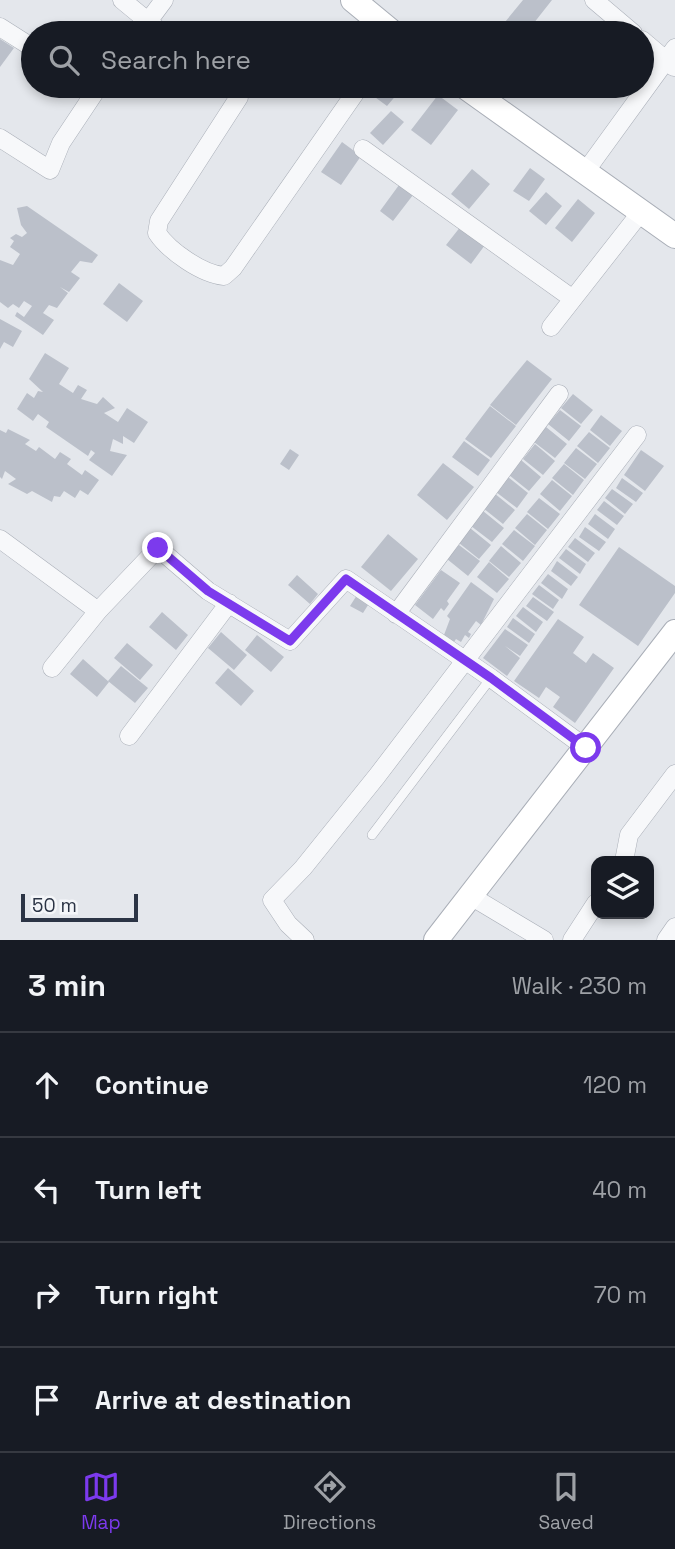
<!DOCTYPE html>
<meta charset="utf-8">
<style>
body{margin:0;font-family:"Space Grotesk",sans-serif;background:#242831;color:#f1f3f6}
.controls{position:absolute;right:21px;bottom:21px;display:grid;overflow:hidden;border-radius:14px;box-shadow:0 4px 10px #0003}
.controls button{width:63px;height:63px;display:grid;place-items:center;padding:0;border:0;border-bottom:2px solid #363941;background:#171b24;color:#f1f3f6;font:35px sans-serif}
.scale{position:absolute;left:21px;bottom:18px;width:117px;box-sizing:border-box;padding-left:7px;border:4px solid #2b3445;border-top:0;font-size:19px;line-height:24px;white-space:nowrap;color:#2b3445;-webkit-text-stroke:5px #f4f6f9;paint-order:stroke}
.stop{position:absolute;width:21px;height:21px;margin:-16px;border:5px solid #7c3aed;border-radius:50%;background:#fff}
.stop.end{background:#7c3aed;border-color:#fff;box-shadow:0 2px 7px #0008}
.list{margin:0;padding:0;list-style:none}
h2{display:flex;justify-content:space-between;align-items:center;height:91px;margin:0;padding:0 28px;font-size:30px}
h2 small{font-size:23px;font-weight:400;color:#9ea1a6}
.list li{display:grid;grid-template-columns:46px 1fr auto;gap:21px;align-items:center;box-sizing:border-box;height:105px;padding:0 28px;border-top:2px solid #363941}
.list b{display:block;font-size:26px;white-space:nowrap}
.list em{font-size:23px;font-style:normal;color:#9ea1a6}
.icon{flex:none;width:38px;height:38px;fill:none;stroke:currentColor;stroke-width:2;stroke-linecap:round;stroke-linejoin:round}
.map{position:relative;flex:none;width:675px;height:940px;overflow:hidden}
.search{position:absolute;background:#171b24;box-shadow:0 4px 10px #0003;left:21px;right:21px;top:21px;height:77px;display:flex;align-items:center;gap:18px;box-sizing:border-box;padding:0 24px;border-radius:38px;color:#9ea1a6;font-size:26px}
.sheet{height:511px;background:#171b24}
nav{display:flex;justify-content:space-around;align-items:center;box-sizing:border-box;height:98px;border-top:2px solid #363941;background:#171b24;font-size:19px;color:#9ea1a6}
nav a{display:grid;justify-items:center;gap:4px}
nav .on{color:#7c3aed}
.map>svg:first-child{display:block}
.building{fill:#bbc0ca}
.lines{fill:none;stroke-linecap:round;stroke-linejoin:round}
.lane-casing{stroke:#a9aeb7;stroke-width:10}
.street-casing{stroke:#a9aeb7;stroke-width:19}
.secondary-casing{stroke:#a9aeb7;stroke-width:26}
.lane{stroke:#f7f8fa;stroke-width:9}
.street{stroke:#f7f8fa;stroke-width:18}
.secondary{stroke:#fff;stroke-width:24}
.route{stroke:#7c3aed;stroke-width:9}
</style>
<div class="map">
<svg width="675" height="940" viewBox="0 0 675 940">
<rect width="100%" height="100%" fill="#e4e7ec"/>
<path class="building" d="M523,0H552L526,33H496Z
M0,39L14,48L0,67Z
M373,86H404L387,106L368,92Z
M438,95L458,110L431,145L411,130Z
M391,111L404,122L383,145L370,133Z
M342,142L361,156L341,185L321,172Z
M530,168L545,179L529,201L513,191Z
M472,169L490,184L469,209L451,194Z
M399,185L413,195L393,221L380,211Z
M546,192L562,206L546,225L529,211Z
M578,199L595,213L572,242L555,228Z
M27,206L98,255L92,263L80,261L71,272L80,278L69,292L60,287L68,293L57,308L49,305L43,313L54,320L43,335L15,316L17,312L24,317L32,306L24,301L19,308L13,304L8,308L0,302V260L13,265L20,254L10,247L14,241L10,238L16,234L22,237L27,233L21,225L17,208Z
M461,226L485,245L471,264L446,245Z
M119,283L143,301L127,322L103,304Z
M0,319L22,331L13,347L4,342L0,349Z
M45,353L69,368L59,384L73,393L78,385L87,390L81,399L97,404L103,397L115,408L104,413L118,422L127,408L148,422L134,443L123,436V444L113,439L110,451L127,455L112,476L89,460L95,453L91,450L88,456L46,427L49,422L38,414L33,421L17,409L27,393L34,398L38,391L43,392L29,379Z
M527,360L552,379L516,425L490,405Z
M573,394L593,410L581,424L561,408Z
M490,406L516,426L491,458L465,439Z
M560,410L581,426L569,441L548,424Z
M601,415L622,431L610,446L590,430Z
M546,427L567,444L555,458L534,442Z
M8,429L30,440L25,444L36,451L39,447L55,459L60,452L71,459L67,464L82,475L85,470L99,480L88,495L80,490L75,498L64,491L60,497L54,496L52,502L32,491L27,494L8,484L16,479L5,471L2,479L0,477V430L6,433Z
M589,432L610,448L598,463L577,446Z
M464,441L490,460L478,476L452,457Z
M535,444L555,461L543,475L523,459Z
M576,448L597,464L585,479L564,463Z
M290,449L299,455L289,470L280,464Z
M641,450L664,466L645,491L624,475Z
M521,460L541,477L529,491L509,475Z
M443,463L474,487L447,520L417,495Z
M564,464L584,480L573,495L552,478Z
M508,477L528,493L517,508L496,492Z
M622,478L643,493L636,502L616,488Z
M552,480L572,496L560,511L540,494Z
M612,489L633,504L625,514L605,498Z
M494,493L515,510L503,524L483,508Z
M539,498L560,514L548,529L527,512Z
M604,501L624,516L617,525L597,510Z
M483,511L504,528L492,542L471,526Z
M527,514L547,530L535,545L515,528Z
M595,514L615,529L608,539L588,524Z
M585,527L606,542L599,551L579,537Z
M470,528L491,545L479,559L459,543Z
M514,530L535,546L523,561L502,544Z
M388,534L418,559L391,591L361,567Z
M575,538L595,553L588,562L568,547Z
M459,545L480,561L468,576L447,559Z
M501,546L521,563L509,577L489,561Z
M619,547L675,586V593L638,646L579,605Z
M566,549L586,564L580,574L559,558Z
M557,561L578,577L571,586L551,571Z
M489,562L509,579L497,593L477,577Z
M441,570L460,583L447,601L449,604L444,611L441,608L433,619L415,605Z
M548,574L568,589L562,599L541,583Z
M297,575L318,594L310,604L288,585Z
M471,582L494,599L481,625L476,621L468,632L471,634L469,638L465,635L461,642L456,639L454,642L444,635L450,619L447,616Z
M539,585L559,600L553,609L532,594Z
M357,595L370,602L363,613L350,606Z
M533,597L554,612L547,621L526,606Z
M523,607L543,622L536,632L516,616Z
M162,612L188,635L176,650L149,627Z
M513,618L535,634L529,643L507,627Z
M558,619L584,637L573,653L586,663L593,653L614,668L575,723L553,707L560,697L546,687L539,698L514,681Z
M505,629L528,645L520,656L505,646L520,658L507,676L483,658Z
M221,632L247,655L234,670L208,648Z
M257,635L284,657L271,672L245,650Z
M127,643L153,665L140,680L114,658Z
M83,659L109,682L97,697L70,674Z
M121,666L148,688L135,703L108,681Z
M228,668L254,691L241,706L215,683Z"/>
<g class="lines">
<defs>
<path id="lane" d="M372,835L491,678"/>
<path id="street" d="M122,0L162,33
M594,0L633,33
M0,27L33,48
M141,31L164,0
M642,40L674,67
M239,86V97L159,221L157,233C169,251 202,274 224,276L233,268L360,86
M0,138L50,170L61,143L99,86
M363,149L573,299
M585,172L675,48
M551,327L641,212
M0,539L98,611L158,548L208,591L290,641L346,579L491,678L586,748
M396,614L559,394
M52,668L98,611
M129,736L229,603
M624,861L629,835L675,774
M469,895L544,940
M305,940L288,924L272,900L303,868L377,776L637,435
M572,940L596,903
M666,940L675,927"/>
<path id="secondary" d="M353,0L393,33
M464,86L675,236
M436,940L675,632"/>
</defs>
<use href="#lane" class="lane-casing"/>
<use href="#street" class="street-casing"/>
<use href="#secondary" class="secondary-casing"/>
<use href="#lane" class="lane"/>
<use href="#street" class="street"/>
<use href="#secondary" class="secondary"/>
</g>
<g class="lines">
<path class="route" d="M158,548L208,591L290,641L346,579L491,678L586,748"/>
</g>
</svg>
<div class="controls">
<button><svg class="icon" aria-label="layers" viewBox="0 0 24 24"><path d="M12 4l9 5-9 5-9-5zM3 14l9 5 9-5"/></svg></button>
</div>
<div class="scale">50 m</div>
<div class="stop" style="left:586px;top:748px"></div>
<div class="stop end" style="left:158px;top:548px"></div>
<div class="search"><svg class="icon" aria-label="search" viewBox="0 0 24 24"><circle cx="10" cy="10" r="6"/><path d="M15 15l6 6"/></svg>Search here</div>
</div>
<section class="sheet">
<h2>3 min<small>Walk · 230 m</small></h2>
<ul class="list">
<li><svg class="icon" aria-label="ahead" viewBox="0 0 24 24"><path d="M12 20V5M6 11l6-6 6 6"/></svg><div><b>Continue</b></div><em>120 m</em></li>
<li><svg class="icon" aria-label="left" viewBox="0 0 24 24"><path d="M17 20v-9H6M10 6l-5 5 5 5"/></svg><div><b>Turn left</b></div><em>40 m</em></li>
<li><svg class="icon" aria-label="right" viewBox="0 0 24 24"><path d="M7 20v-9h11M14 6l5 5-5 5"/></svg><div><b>Turn right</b></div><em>70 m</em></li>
<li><svg class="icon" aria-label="arrive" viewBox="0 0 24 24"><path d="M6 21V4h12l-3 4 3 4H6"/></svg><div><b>Arrive at destination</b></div></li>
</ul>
</section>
<nav>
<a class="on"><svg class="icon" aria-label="map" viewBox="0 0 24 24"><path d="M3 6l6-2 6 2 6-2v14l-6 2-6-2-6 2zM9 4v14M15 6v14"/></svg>Map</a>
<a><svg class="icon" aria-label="directions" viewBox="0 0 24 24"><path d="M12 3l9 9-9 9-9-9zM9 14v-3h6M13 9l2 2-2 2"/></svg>Directions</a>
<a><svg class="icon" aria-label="saved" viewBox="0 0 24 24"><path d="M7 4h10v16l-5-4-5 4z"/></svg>Saved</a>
</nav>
